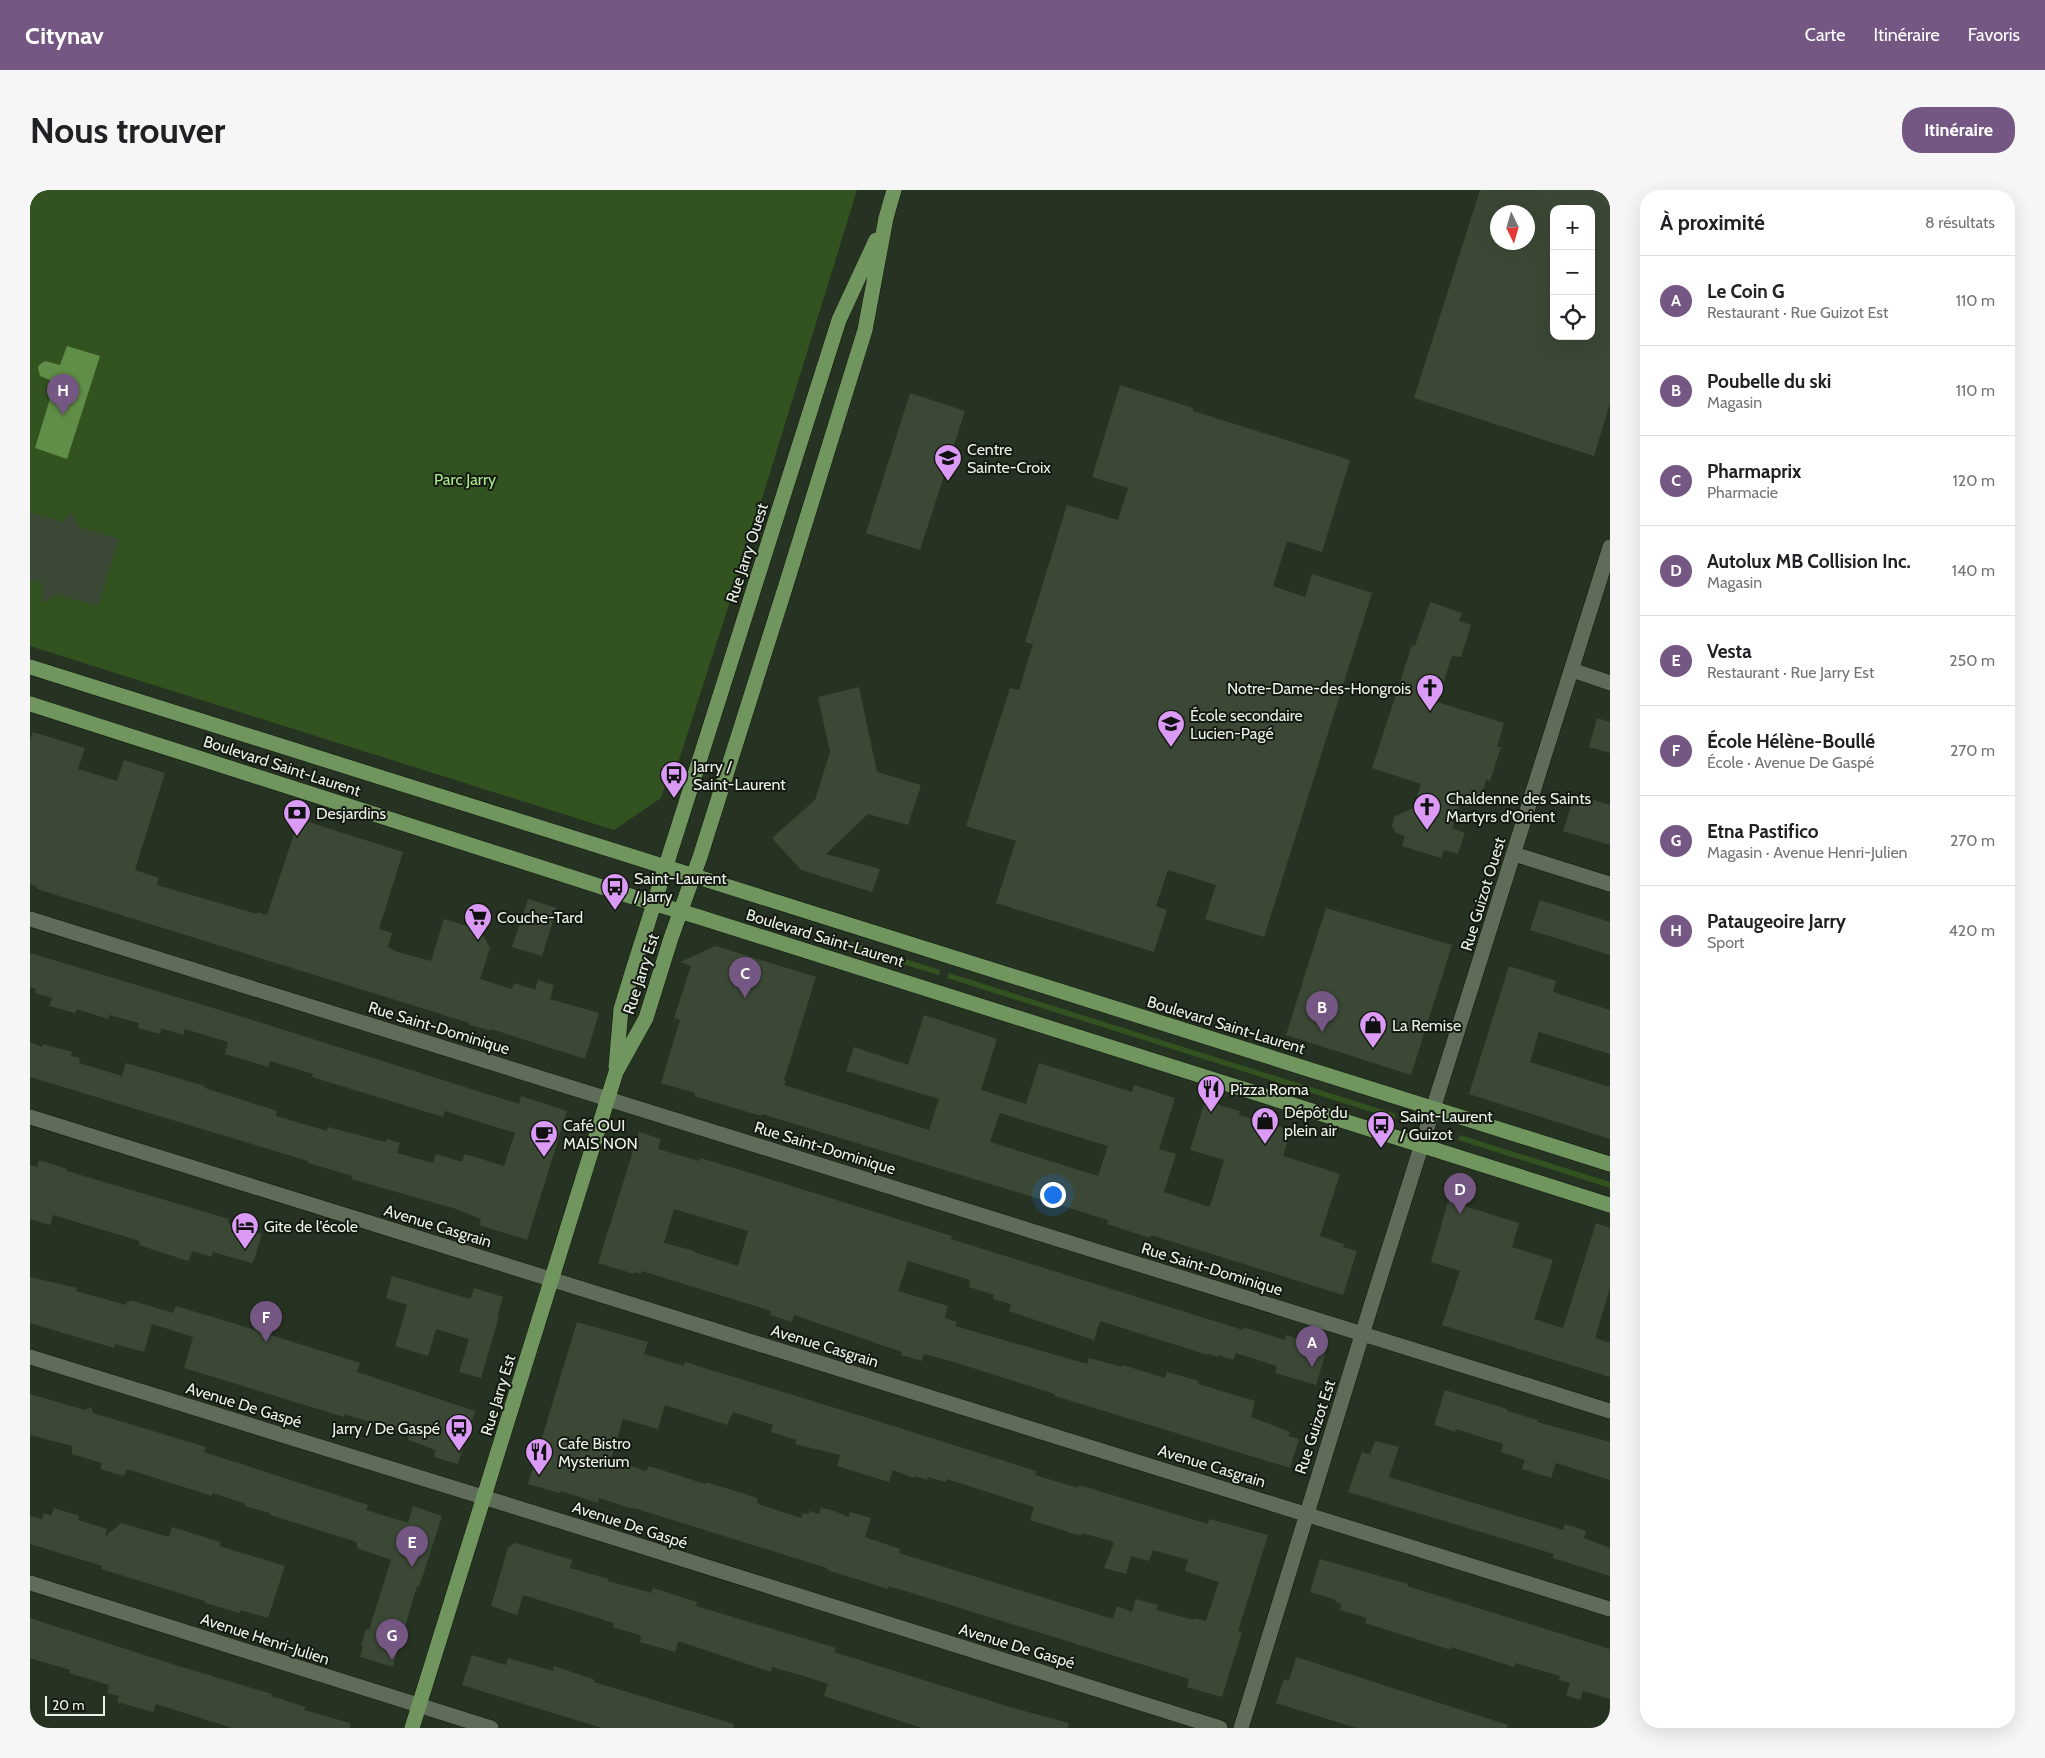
<!DOCTYPE html>
<html lang="fr">
<meta charset="utf-8">
<style>
body{margin:0;font-family:Cabin,sans-serif;background:#f6f6f6;color:#202124}
.controls{position:absolute;right:15px;top:15px;display:grid;overflow:hidden;border-radius:10px;box-shadow:0 5px 20px #0002}
.controls button{width:45px;height:45px;display:grid;place-items:center;padding:0;border:0;border-bottom:1px solid #e0e0e0;background:#fff;color:#202124;font:25px sans-serif}
.compass{position:absolute;left:1460px;top:15px;width:45px;height:45px;border-radius:50%;background:#fff;box-shadow:0 5px 20px #0002;rotate:175deg}
.scale{position:absolute;left:15px;bottom:12px;width:60px;box-sizing:border-box;padding-left:5px;border:2px solid #eaf2e7;border-top:0;font-size:14px;line-height:18px;white-space:nowrap;color:#eaf2e7;-webkit-text-stroke:4px #141911;paint-order:stroke}
.you{position:absolute;left:1022px;top:1004px;width:18px;height:18px;margin:-12px;border:4px solid #fff;border-radius:50%;background:#1a73e8;box-shadow:0 0 0 8px #1a73e833}
.badge{display:grid;place-items:center;width:32px;height:32px;border-radius:50%;background:#745782;color:#fff;font-size:16px;font-weight:700}
.pin{position:absolute;translate:-50% -41px;filter:drop-shadow(0 1px 2px #0008)}
.pin::after{content:'';position:absolute;top:26px;width:18px;height:15px;background:inherit;clip-path:polygon(0 0,100% 0,50% 100%)}
.list{margin:0;padding:0;list-style:none}
h2{display:flex;justify-content:space-between;align-items:center;height:65px;margin:0;padding:0 20px;font-size:21px}
h2 small{font-size:16px;font-weight:400;color:#757577}
.list li{display:grid;grid-template-columns:32px 1fr auto;gap:15px;align-items:center;box-sizing:border-box;height:90px;padding:0 20px;border-top:1px solid #e0e0e0}
.list b{display:block;font-size:19px;white-space:nowrap}
.list p{margin:0;font-size:16px;white-space:nowrap;color:#757577}
.list em{font-size:16px;font-style:normal;color:#757577}
.icon{flex:none;width:28px;height:28px;fill:none;stroke:currentColor;stroke-width:2;stroke-linecap:round;stroke-linejoin:round}
.map{position:relative;flex:none;width:1580px;height:1538px;overflow:hidden;border-radius:20px}
header{display:flex;align-items:center;gap:30px;box-sizing:border-box;height:70px;padding:0 25px;background:#745782;color:#fff}
header strong{font-size:24px}
nav{display:flex;gap:28px;margin-inline-start:auto;font-size:18px}
.intro{display:flex;align-items:center;justify-content:space-between;box-sizing:border-box;height:120px;padding:0 30px}
h1{margin:0;font-size:35px}
.button{padding:12px 22px;border-radius:20px;background:#745782;color:#fff;font-size:18px;font-weight:700}
main{display:flex;gap:30px;padding:0 30px}
aside{flex:1;background:#fff;border-radius:20px;box-shadow:0 5px 20px #0002}
.map>svg:first-child{display:block}
.green{fill:#32531f}
.water{fill:#608d47}
.building{fill:#3c4836;fill-rule:evenodd}
.lines{fill:none;stroke-linecap:round;stroke-linejoin:round}
.minor-casing{stroke:#101a0b;stroke-width:16}
.major-casing{stroke:#101a0b;stroke-width:16}
.minor{stroke:#5f6c59;stroke-width:15}
.major{stroke:#70955e;stroke-width:15}
.labels{text-anchor:middle;dominant-baseline:central;stroke-width:4;stroke-linejoin:round;paint-order:stroke}
.poi-label{font-size:16px;fill:#eaf2e7;stroke:#141911;text-anchor:start}
.park-label{font-size:16px;fill:#abe98a;stroke:#141911}
.street-label{font-size:16px;fill:#eaf2e7;stroke:#141911}
</style>
<header>
<strong>Citynav</strong>
<nav><a>Carte</a><a>Itinéraire</a><a>Favoris</a></nav>
</header>
<div class="intro"><h1>Nous trouver</h1><a class="button">Itinéraire</a></div>
<main>
<div class="map">
<svg width="1580" height="1538" viewBox="0 0 1580 1538">
<rect width="100%" height="100%" fill="#273322"/>
<path class="green" d="M0,0H827L710,380L640,598L635,596L631,608L584,640L0,456Z
M808,748L910,780L909,785L806,754Z
M919,783L1366,924L1364,929L917,788Z
M1430,945L1580,992V998L1428,950Z"/>
<path class="water" d="M37,156L70,166L37,269L5,258L25,192L10,186L8,178L9,175L15,171L30,175Z"/>
<path class="building" d="M1450,0H1580V213L1564,266L1384,208ZM1524,19H1561V146H1524ZM1468,22H1498V52H1468Z
M1090,195L1163,218V221L1320,270L1292,362L1257,351L1243,396L1275,407L1282,384L1342,403L1234,747L1175,729L1186,695L1138,680L1126,716L1137,720L1124,762L966,713L986,651L936,636L980,498L989,500L1003,454L995,452L1037,315L1088,330L1098,298L1062,287Z
M880,203L935,221L890,360L836,343Z
M0,322L33,332L41,322L50,337L89,349L68,416L27,404L13,413V393L0,389Z
M1400,412L1432,423L1429,431L1441,435L1431,467L1422,466L1407,512L1474,533L1467,557H1471L1460,591L1456,590L1449,613L1432,607L1422,638L1435,643L1428,664L1414,660L1411,668L1372,656L1375,646L1366,643L1362,636L1364,627L1383,618L1391,594L1342,578L1382,455L1385,456Z
M829,497L847,582L891,595L878,635L838,624L796,664L850,679L842,702L771,680L742,648L785,610L800,562L788,507Z
M1567,528L1580,532V563L1559,557Z
M3,542L55,558L48,579L87,591L94,570L135,583L105,680L129,688L127,695L227,724V722L237,725L269,629L373,662L349,739L362,743L358,757L367,762L401,771L414,729L450,740L460,758L450,789L482,799L484,793L505,800L508,790L524,795L520,809L569,823L555,869L461,839V841L444,836L439,835V833L398,820L7,699V697L0,694V550Z
M1545,604L1580,615V655L1533,641Z
M498,709L527,718L512,766L482,757Z
M1510,710L1580,732V765L1500,740Z
M1296,718L1422,755L1381,885L1256,845Z
M686,756L786,787L754,890L756,891L754,895L899,940L909,909L816,881L824,857L878,875L894,825L967,849L951,900L996,914L1009,873L1102,902L1104,895L1145,908L1129,959L1146,964L1134,1002L1180,1017L1194,970L1160,960L1175,911L1210,921L1209,925L1261,940L1253,966L1310,984L1290,1046L1314,1054L1313,1057L1327,1061L1313,1105L1121,1045L1120,1048L1077,1034L1078,1030L745,928L732,924L731,926L664,906L665,903L631,893L650,830L644,828L661,776L650,772ZM970,923L1078,956L1068,986L960,952Z
M0,763L203,824L489,914L491,906L537,921L497,1050L449,1035L451,1029L426,1019L321,989L322,986L278,973V971L0,887V852L12,857L13,854L42,862L41,866L50,868L49,873L92,886L96,873L175,896V898L247,921L246,926L297,941L298,937L355,952L357,949L370,953L367,963L403,973L406,964L432,972L435,964L474,976L485,943L415,921L413,927L282,887L283,884L240,871L238,877L195,864L198,852L155,839L153,845L131,838L130,844L108,838L109,833L79,825L78,829L47,819L45,823L19,816L22,808L5,803L6,799L0,797Z
M1479,776L1526,791L1523,802L1580,820V864L1509,842L1500,872L1580,897V949L1439,904Z
M609,942L631,949L628,959L669,971L670,968L704,978L922,1046L921,1049L1213,1140V1137L1255,1150L1256,1145L1297,1158L1286,1195L1245,1183L1247,1176L1206,1163L1203,1170L1188,1165V1167L1179,1164L1178,1165L1070,1131L1064,1150L979,1121L981,1114L963,1109L964,1105L939,1097L940,1090L878,1071L868,1101L918,1116L915,1128L927,1132L925,1136L1057,1174L1059,1168L1092,1177L1093,1175L1135,1188L1137,1182L1169,1191L1168,1194L1225,1211L1221,1227L1260,1242L1258,1246L1269,1249L1260,1278L1025,1206V1204L917,1170L894,1164L892,1171L871,1165L872,1162L764,1125L762,1132L740,1125L741,1121L612,1081L611,1084L604,1082V1084L568,1073ZM644,1019L718,1041L708,1076L664,1062L665,1061L634,1053Z
M9,970L37,979V981L199,1029L198,1033L232,1044L224,1070L222,1073L183,1062L182,1067L163,1061L158,1071L109,1055L110,1051L23,1025L20,1035L0,1029V975L7,977Z
M1418,1011L1489,1033L1482,1057L1523,1070L1504,1129L1533,1138L1566,1033L1580,1038V1097L1565,1148L1580,1153V1187L1412,1135L1430,1081L1401,1072Z
M362,1086L440,1109L444,1098L473,1107L467,1127H469L451,1188L429,1182L439,1149L406,1139L398,1166L365,1156L377,1115L356,1108Z
M0,1087L47,1098L46,1101L96,1115L97,1112H99L100,1110L143,1123L146,1116L222,1139L330,1173L327,1182L445,1221L428,1274L404,1267L406,1260L378,1250L379,1245L315,1224L314,1227L154,1178L163,1147L122,1134L114,1162L85,1154L84,1158L0,1133Z
M547,1132L618,1152L614,1164L654,1176L655,1172L841,1229L1006,1281L1005,1285L1048,1298L1049,1295L1178,1334L1179,1329L1238,1345L1208,1441L1212,1442L1192,1507L1157,1497L1159,1489L859,1396L858,1399L797,1380V1378L604,1318L603,1319L569,1308L568,1313L531,1301L530,1303L498,1294ZM635,1215L697,1235L703,1222L743,1235L741,1242L766,1250L765,1254L810,1265L807,1276L859,1292L863,1280L884,1288L885,1286L897,1290L898,1287L916,1292L917,1289L1004,1317L1000,1330L1051,1346L1052,1343L1084,1352L1074,1378L1096,1384L1101,1366L1119,1371L1123,1360L1158,1370L1155,1381L1189,1392L1176,1431L1165,1428L1164,1430L1126,1420L1128,1415L1106,1409L1102,1422L1087,1416L1083,1429L869,1363L870,1359L835,1347L841,1328L820,1322L818,1327L802,1320L791,1318L789,1324L779,1321L778,1324L773,1323L771,1328L728,1314L727,1308L712,1303L676,1292L675,1294L619,1276L616,1281L581,1269L593,1229L628,1239Z
M1415,1200L1477,1219V1221L1508,1230L1507,1232L1580,1252V1290L1526,1273L1521,1288L1492,1279L1495,1270L1471,1262L1473,1254L1426,1239L1425,1242L1404,1235Z
M0,1204L55,1220L61,1217L63,1223L176,1257L174,1262L338,1315L336,1320L378,1333L383,1316L412,1326L389,1397L387,1396L363,1477L330,1467L333,1456H331L336,1439L339,1440L361,1370L327,1358V1352L240,1325V1323L215,1316L216,1314L183,1303L182,1306L97,1279L94,1286L70,1279L72,1273L42,1264V1256L0,1245Z
M1345,1251L1369,1257L1359,1287L1533,1340L1535,1334L1556,1341L1554,1348L1580,1358V1386L1523,1368L1524,1364L1318,1302L1332,1262L1340,1265Z
M24,1318L49,1326L48,1330L77,1339L75,1347L91,1333L139,1347L142,1337L190,1352L189,1356L255,1376L238,1428L211,1420L210,1423L175,1413V1411L71,1379L72,1376L0,1354V1326L12,1329L14,1323L21,1326Z
M486,1353L542,1370L540,1378L579,1389L578,1391L622,1403L623,1398L667,1412L666,1416L806,1458L804,1462L980,1517L1039,1533L1038,1538H892L794,1506L798,1494L777,1487L742,1477L741,1482L648,1451L645,1462L610,1452L611,1447L609,1445L583,1437L584,1433L493,1405L487,1425L461,1416L478,1357Z
M1290,1369L1378,1394L1377,1396L1580,1459V1509L1553,1501L1550,1510L1536,1505L1540,1493L1529,1490L1530,1486L1485,1473L1484,1477L1421,1457V1460L1335,1433L1337,1428L1310,1420L1311,1414L1305,1412L1306,1410L1280,1402Z
M0,1428L145,1475L242,1504L241,1506L276,1517L274,1520L320,1533V1538H202L126,1514L123,1522L87,1512L89,1506L77,1503L79,1495L39,1483L40,1480L0,1468Z
M442,1465L476,1475L478,1468L523,1481L524,1476L565,1490L564,1492L704,1534L703,1538H572L432,1495Z
M1266,1467L1478,1535L1477,1538H1326L1246,1513L1254,1489L1259,1491Z"/>
<g class="lines">
<defs>
<path id="minor" d="M1542,480L1580,493
M1484,664L1580,694
M0,729L1580,1221
M0,927L1580,1419
M0,1167L582,1347L1190,1538
M0,1393L461,1538
M1211,1538L1340,1119L1580,357"/>
<path id="major" d="M0,477L1580,974
M0,514L600,706L669,727L1580,1015
M586,877L591,819L602,783L809,130L846,50
M382,1538L586,882L616,828L641,748L670,667L756,395L835,140L856,28L864,0"/>
</defs>
<use href="#minor" class="minor-casing"/>
<use href="#major" class="major-casing"/>
<use href="#minor" class="minor"/>
<use href="#major" class="major"/>
</g>
<defs>
<symbol id="school-pin" viewBox="-11 -11 22 30"><path d="M0 17L-7.5 6A9.5 9.5 0 1 1 7.5 6Z" fill="#db9af6" stroke="#141911"/><path d="M0-5L7-2L0 1L-7-2ZM-4 1L0 2.5L4 1V4Q0 6-4 4Z" fill="#111"/></symbol>
<symbol id="church-pin" viewBox="-11 -11 22 30"><path d="M0 17L-7.5 6A9.5 9.5 0 1 1 7.5 6Z" fill="#db9af6" stroke="#141911"/><path d="M-1.2-6h2.4v3.5h3.3v2.4h-3.3V6h-2.4V-.1h-3.3v-2.4h3.3Z" fill="#111"/></symbol>
<symbol id="bus-pin" viewBox="-11 -11 22 30"><path d="M0 17L-7.5 6A9.5 9.5 0 1 1 7.5 6Z" fill="#db9af6" stroke="#141911"/><path d="M-5-6H5V4H4V6H2V4H-2V6H-4V4H-5ZM-3.5-4V0h7V-4ZM-3.5 1.2v1.5H-2V1.2ZM2 1.2v1.5H3.5V1.2Z" fill="#111"/></symbol>
<symbol id="bank-pin" viewBox="-11 -11 22 30"><path d="M0 17L-7.5 6A9.5 9.5 0 1 1 7.5 6Z" fill="#db9af6" stroke="#141911"/><path d="M-6-4H6V4H-6ZM0-2.3a2.3 2.3 0 1 0 0 4.6a2.3 2.3 0 1 0 0-4.6Z" fill="#111"/></symbol>
<symbol id="supermarket-pin" viewBox="-11 -11 22 30"><path d="M0 17L-7.5 6A9.5 9.5 0 1 1 7.5 6Z" fill="#db9af6" stroke="#141911"/><path d="M-6-5.5h2.5l.6 2H6L4.5 2H-2.5L-4.4-4H-6ZM-1.5 3.2a1.3 1.3 0 1 0 .1 0ZM3 3.2a1.3 1.3 0 1 0 .1 0Z" fill="#111"/></symbol>
<symbol id="shop-pin" viewBox="-11 -11 22 30"><path d="M0 17L-7.5 6A9.5 9.5 0 1 1 7.5 6Z" fill="#db9af6" stroke="#141911"/><path d="M-5-2.5h2.3a2.7 3.5 0 0 1 5.4 0H5L5.5 6h-11ZM-1.5-2.5h3a1.5 2.3 0 0 0-3 0Z" fill="#111"/></symbol>
<symbol id="restaurant-pin" viewBox="-11 -11 22 30"><path d="M0 17L-7.5 6A9.5 9.5 0 1 1 7.5 6Z" fill="#db9af6" stroke="#141911"/><path d="M-5-6h1v4h1v-4h1v4h1v-4h1v5L-1.5 .5V6h-2V.5L-5-1ZM5-6V6H3V1.5H1.5Q1.5-4 5-6Z" fill="#111"/></symbol>
<symbol id="cafe-pin" viewBox="-11 -11 22 30"><path d="M0 17L-7.5 6A9.5 9.5 0 1 1 7.5 6Z" fill="#db9af6" stroke="#141911"/><path d="M-5.5-4.5H6V0H3Q3 3.5 0 3.5H-2.5Q-5.5 3.5-5.5 0ZM3-3.2v2h1.7v-2ZM-6 4.5H4V6H-6Z" fill="#111"/></symbol>
<symbol id="hotel-pin" viewBox="-11 -11 22 30"><path d="M0 17L-7.5 6A9.5 9.5 0 1 1 7.5 6Z" fill="#db9af6" stroke="#141911"/><path d="M-6-4.5h1.5V1H6V5H4.5V3h-9V5H-6ZM-4 0a1.8 1.8 0 1 1 3.6 0ZM.5 0V-2.5h3Q6-2.5 6 0Z" fill="#111"/></symbol>
</defs>
<g fill-rule="evenodd">
<use href="#school-pin" x="902" y="252" width="32" height="43"/>
<use href="#church-pin" x="1384" y="482" width="32" height="43"/>
<use href="#school-pin" x="1125" y="518" width="32" height="43"/>
<use href="#bus-pin" x="628" y="569" width="32" height="43"/>
<use href="#church-pin" x="1381" y="601" width="32" height="43"/>
<use href="#bank-pin" x="251" y="607" width="32" height="43"/>
<use href="#bus-pin" x="569" y="681" width="32" height="43"/>
<use href="#supermarket-pin" x="432" y="711" width="32" height="43"/>
<use href="#shop-pin" x="1327" y="819" width="32" height="43"/>
<use href="#restaurant-pin" x="1165" y="883" width="32" height="43"/>
<use href="#shop-pin" x="1219" y="915" width="32" height="43"/>
<use href="#bus-pin" x="1335" y="919" width="32" height="43"/>
<use href="#cafe-pin" x="498" y="928" width="32" height="43"/>
<use href="#hotel-pin" x="199" y="1020" width="32" height="43"/>
<use href="#bus-pin" x="413" y="1222" width="32" height="43"/>
<use href="#restaurant-pin" x="493" y="1246" width="32" height="43"/>
</g>
<g class="labels">
<g class="poi-label">
<text x="937" y="259">Centre<tspan x="937" dy="18">Sainte-Croix</tspan></text>
<text x="1381" y="498" text-anchor="end">Notre-Dame-des-Hongrois</text>
<text x="1160" y="525">École secondaire<tspan x="1160" dy="18">Lucien-Pagé</tspan></text>
<text x="663" y="576">Jarry /<tspan x="663" dy="18">Saint-Laurent</tspan></text>
<text x="1416" y="608">Chaldenne des Saints<tspan x="1416" dy="18">Martyrs d'Orient</tspan></text>
<text x="286" y="623">Desjardins</text>
<text x="604" y="688">Saint-Laurent<tspan x="604" dy="18">/ Jarry</tspan></text>
<text x="467" y="727">Couche-Tard</text>
<text x="1362" y="835">La Remise</text>
<text x="1200" y="899">Pizza Roma</text>
<text x="1254" y="922">Dépôt du<tspan x="1254" dy="18">plein air</tspan></text>
<text x="1370" y="926">Saint-Laurent<tspan x="1370" dy="18">/ Guizot</tspan></text>
<text x="533" y="935">Café OUI<tspan x="533" dy="18">MAIS NON</tspan></text>
<text x="234" y="1036">Gite de l'école</text>
<text x="410" y="1238" text-anchor="end">Jarry / De Gaspé</text>
<text x="528" y="1253">Cafe Bistro<tspan x="528" dy="18">Mysterium</tspan></text>
</g>
<g class="park-label">
<text x="435" y="289">Parc Jarry</text>
</g>
<g class="street-label">
<text transform="translate(717 363) rotate(-72)">Rue Jarry Ouest</text>
<text transform="translate(252 576) rotate(18)">Boulevard Saint-Laurent</text>
<text transform="translate(1453 704) rotate(-73)">Rue Guizot Ouest</text>
<text transform="translate(795 748) rotate(17)">Boulevard Saint-Laurent</text>
<text transform="translate(611 784) rotate(-72)">Rue Jarry Est</text>
<text transform="translate(1196 835) rotate(17)">Boulevard Saint-Laurent</text>
<text transform="translate(409 838) rotate(17)">Rue Saint-Dominique</text>
<text transform="translate(795 958) rotate(17)">Rue Saint-Dominique</text>
<text transform="translate(408 1036) rotate(17)">Avenue Casgrain</text>
<text transform="translate(1182 1079) rotate(17)">Rue Saint-Dominique</text>
<text transform="translate(795 1156) rotate(17)">Avenue Casgrain</text>
<text transform="translate(468 1205) rotate(-73)">Rue Jarry Est</text>
<text transform="translate(214 1215) rotate(17)">Avenue De Gaspé</text>
<text transform="translate(1285 1237) rotate(-72)">Rue Guizot Est</text>
<text transform="translate(1182 1276) rotate(17)">Avenue Casgrain</text>
<text transform="translate(600 1335) rotate(18)">Avenue De Gaspé</text>
<text transform="translate(235 1449) rotate(18)">Avenue Henri-Julien</text>
<text transform="translate(987 1456) rotate(17)">Avenue De Gaspé</text>
</g>
</g>
</svg>
<div class="controls">
<button>+</button>
<button>−</button>
<button><svg class="icon" aria-label="locate" viewBox="0 0 24 24"><circle cx="12" cy="12" r="6"/><path d="M12 2v4M12 18v4M2 12h4M18 12h4"/></svg></button>
</div>
<svg class="compass" viewBox="-18 -18 36 36"><path d="M0-13l5 13h-10z" fill="#e53935"/><path d="M0 13l5-13h-10z" fill="#757577"/></svg>
<div class="scale">20 m</div>
<div class="you"></div>
<div class="pin badge" style="left:1282px;top:1177px">A</div>
<div class="pin badge" style="left:1292px;top:842px">B</div>
<div class="pin badge" style="left:715px;top:808px">C</div>
<div class="pin badge" style="left:1430px;top:1024px">D</div>
<div class="pin badge" style="left:382px;top:1377px">E</div>
<div class="pin badge" style="left:236px;top:1152px">F</div>
<div class="pin badge" style="left:362px;top:1470px">G</div>
<div class="pin badge" style="left:33px;top:225px">H</div>
</div>
<aside>
<h2>À proximité<small>8 résultats</small></h2>
<ul class="list">
<li><span class="badge">A</span><div><b>Le Coin G</b><p>Restaurant · Rue Guizot Est</p></div><em>110 m</em></li>
<li><span class="badge">B</span><div><b>Poubelle du ski</b><p>Magasin</p></div><em>110 m</em></li>
<li><span class="badge">C</span><div><b>Pharmaprix</b><p>Pharmacie</p></div><em>120 m</em></li>
<li><span class="badge">D</span><div><b>Autolux MB Collision Inc.</b><p>Magasin</p></div><em>140 m</em></li>
<li><span class="badge">E</span><div><b>Vesta</b><p>Restaurant · Rue Jarry Est</p></div><em>250 m</em></li>
<li><span class="badge">F</span><div><b>École Hélène-Boullé</b><p>École · Avenue De Gaspé</p></div><em>270 m</em></li>
<li><span class="badge">G</span><div><b>Etna Pastifico</b><p>Magasin · Avenue Henri-Julien</p></div><em>270 m</em></li>
<li><span class="badge">H</span><div><b>Pataugeoire Jarry</b><p>Sport</p></div><em>420 m</em></li>
</ul>
</aside>
</main>
